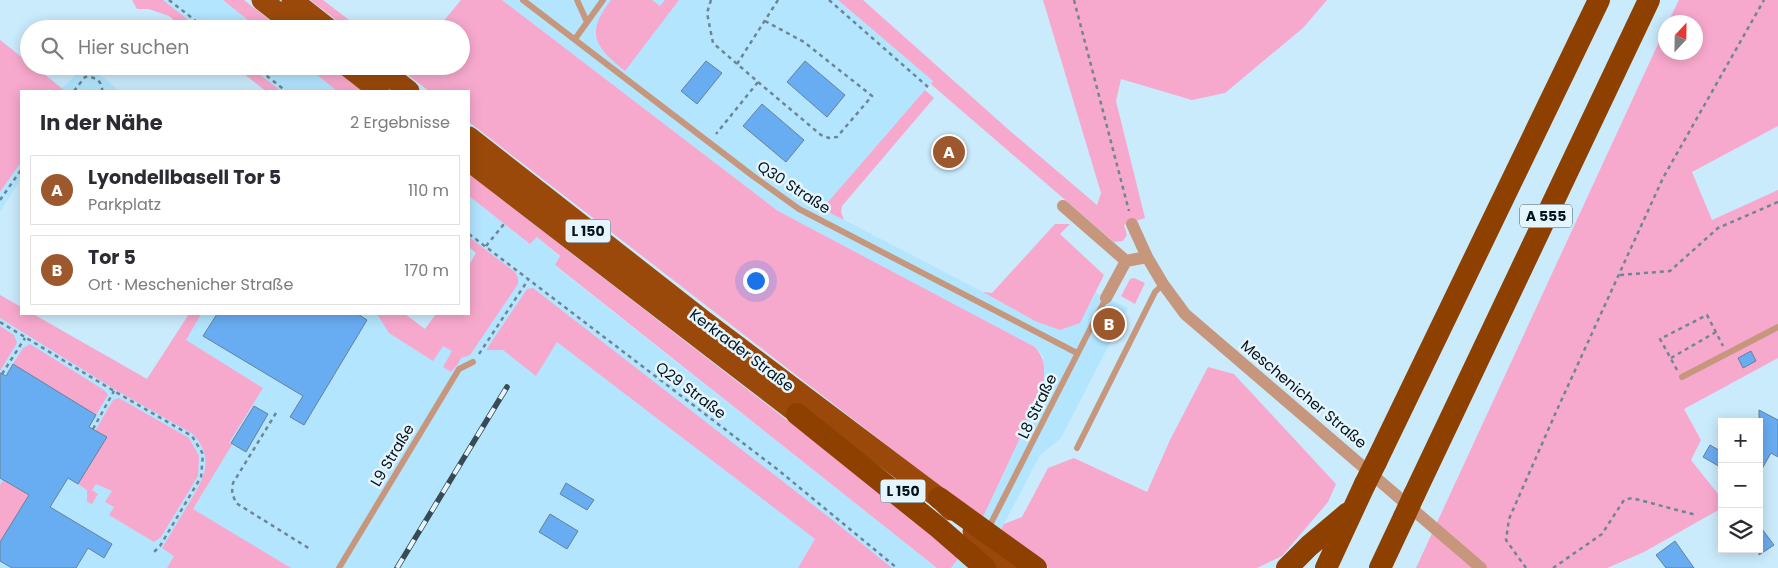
<!DOCTYPE html>
<html lang="de">
<meta charset="utf-8">
<style>
body{margin:0;font-family:Poppins,sans-serif;background:#f7f7f7;color:#2b2b33}
.controls{position:absolute;right:15px;bottom:15px;display:grid;overflow:hidden;border-radius:0px;box-shadow:0 2px 12px #0003}
.controls button{width:45px;height:45px;display:grid;place-items:center;padding:0;border:0;border-bottom:1px solid #e1e1e2;background:#fff;color:#2b2b33;font:25px sans-serif}
.compass{position:absolute;left:1658px;top:15px;width:45px;height:45px;border-radius:50%;background:#fff;box-shadow:0 2px 12px #0003;rotate:22deg}
.you{position:absolute;left:755px;top:280px;width:18px;height:18px;margin:-12px;border:4px solid #fff;border-radius:50%;background:#1a73e8;box-shadow:0 0 0 8px #1a73e833}
.badge{display:grid;place-items:center;width:32px;height:32px;border-radius:50%;background:#9d582d;color:#fff;font-size:16px;font-weight:700}
.pin{position:absolute;translate:-50% -50%;border:2px solid #fff;box-shadow:0 1px 5px #0006}
.list{margin:0;padding:0;list-style:none}
h2{display:flex;justify-content:space-between;align-items:center;height:65px;margin:0;padding:0 20px;font-size:21px}
h2 small{font-size:16px;font-weight:400;color:#7c7c81}
.list li{display:grid;grid-template-columns:32px 1fr auto;gap:15px;align-items:center;box-sizing:border-box;height:70px;margin:0 10px 10px;padding:0 10px;border:1px solid #e1e1e2;border-radius:0px}
.list b{display:block;font-size:19px;white-space:nowrap}
.list p{margin:0;font-size:16px;white-space:nowrap;color:#7c7c81}
.list em{font-size:16px;font-style:normal;color:#7c7c81}
.icon{flex:none;width:28px;height:28px;fill:none;stroke:currentColor;stroke-width:2;stroke-linecap:round;stroke-linejoin:round}
.map{position:relative;flex:none;width:1778px;height:568px;overflow:hidden}
.search{position:absolute;background:#fff;box-shadow:0 2px 12px #0003;left:20px;top:20px;width:450px;height:55px;display:flex;align-items:center;gap:12px;box-sizing:border-box;padding:0 18px;border-radius:28px;color:#7c7c81;font-size:19px}
.panel{position:absolute;background:#fff;box-shadow:0 2px 12px #0003;left:20px;top:90px;width:450px;height:225px;border-radius:0px}
.map>svg:first-child{display:block}
.built{fill:#b3e5fe}
.green{fill:#f7a9cd}
.building{fill:#68acf1;stroke:#67819c}
.lines{fill:none;stroke-linecap:round;stroke-linejoin:round}
.path{stroke:#6e8693;stroke-width:2.5;stroke-dasharray:4 4;stroke-linecap:butt}
.service{stroke:#c7977d;stroke-width:6}
.minor{stroke:#c7977d;stroke-width:12}
.trunk{stroke:#9a490b;stroke-width:21}
.motorway{stroke:#8d4000;stroke-width:22}
.rail-casing{stroke:#384b54;stroke-width:5.5}
.rail{stroke:#e5f5fe;stroke-width:4;stroke-dasharray:11;stroke-linecap:butt}
.motorway-bridge{stroke:#8d4000;stroke-width:22}
.labels{text-anchor:middle;dominant-baseline:central;stroke-width:5;stroke-linejoin:round;paint-order:stroke}
.shield{fill:#e5f5fe;stroke:#48565e;stroke-width:1}
.shield-label{font-size:14px;font-weight:bold;fill:#041219}
.street-label{font-size:15px;fill:#041219;stroke:#e5f5fe}
</style>
<div class="map">
<svg width="1778" height="568" viewBox="0 0 1778 568">
<rect width="100%" height="100%" fill="#caebfc"/>
<path class="built" d="M132,0H223L259,29H185L169,16L149,9H137Z
M502,0H838L933,81L823,209L983,292L1035,321L1088,307L1096,293L1128,308L1061,438L1040,455L981,568H951L960,556L982,519L1043,389V356L1035,347L778,211Z
M0,40L29,63V66H34L62,88L85,66H90L119,91H21V179L0,212Z
M234,66H306L337,91H266Z
M469,196L530,244L537,237L560,257L555,266L937,568H0V295L21,307V314H33L147,379L189,314H405L425,329L436,314H469V265L476,253L469,247Z"/>
<path class="green" d="M132,0H163L200,29H185L169,16L149,9H137Z
M223,0H244L281,29H259Z
M310,0H323L361,29H348Z
M461,0H502L778,211L1035,347C1047,361 1044,372 1043,389L982,519L469,122V91H429L396,66H461V29H437Z
M611,0H652L660,6L665,0H679L625,71C596,47 584,35 611,0Z
M838,0H863L1009,130L1097,205L1101,193L1043,0H1327L1303,28L1225,93L1192,100L1121,79L1116,101L1145,218L1124,225L1127,235L1123,241L1114,242L940,92L931,84L933,81Z
M1679,0H1778V126L1692,172L1712,220L1778,190V358L1684,409L1701,440L1691,460L1722,499V508L1644,552L1607,568H1416L1665,29L1666,52H1696V22H1668Z
M0,40L29,63V66H34L65,91H21V162L0,192Z
M234,66H249L281,91H266Z
M306,66H330L362,91H337Z
M925,90L934,98L842,206L841,212L844,220L822,209Z
M469,174L947,544L960,556L951,568H937L555,265L560,256L537,237L530,244L469,196Z
M1055,224H1070L1060,234L1104,275L1080,323L1060,330L1035,321L983,292L992,293Z
M469,237L515,272L518,278V284L470,355L461,358L458,364L451,372L443,367L452,351L443,346L433,361L389,333L377,314H405L425,329L436,314H469V265L476,253L469,247Z
M1134,278L1145,283L1135,304L1121,296L1130,279Z
M533,288L830,518L892,568H798L815,539L557,342L536,376L503,350H486L527,289Z
M0,295L21,307V314H33L147,379L189,314H201L186,340L263,388L229,443H233L193,509L291,568H167L174,556L162,548C170,535 178,521 186,508C202,481 217,461 193,434L114,389L0,318Z
M0,326L14,335L17,343L0,371Z
M30,344L104,390L108,395L96,415L13,364L23,348Z
M1208,367L1234,374L1336,484L1328,502L1282,556L1257,568H1049L1000,532L1004,524L1022,517L1048,468L1074,458L1147,492L1170,440Z
M119,398L189,438L199,456L198,476L161,537L154,542L109,515L114,507L105,502L112,491L96,484L92,490L98,494L92,504L87,502V490L78,484L106,438L95,431L113,400Z
M3,480L29,495L0,542V485Z"/>
<path class="building" d="M706,61L722,73L697,104L681,91Z
M805,61L845,95L827,117L787,82Z
M762,104L804,140L786,162L743,126Z
M217,314H358L367,320L304,425L290,417L303,396L203,336Z
M1751,351L1756,361L1743,368L1738,358Z
M13,364L96,415L89,427L107,437L78,484L68,478L50,507L112,544L104,558L88,548L76,568H12L0,561V542L29,495L0,478V373L6,376Z
M254,406L268,414L246,452L231,443Z
M1759,410L1778,420V457L1771,453L1759,474Z
M1710,445L1722,452V468L1703,457Z
M566,483L594,500L587,510L560,494Z
M550,514L578,531L567,549L539,532Z
M1759,525L1774,545L1759,555Z
M1675,541L1694,568H1666L1656,555Z"/>
<g class="lines">
<path class="path" d="M169,0L206,29
M711,0L707,13L713,43L758,82L716,134
M829,0L928,87
M1074,0L1129,211
M737,64L778,0
M254,66L286,91
M758,82L821,135L829,138L837,137L872,96L804,42L765,21
M74,91L85,77C94,76 103,81 102,91
M0,200L21,170
M469,234L777,469L897,568
M486,246L504,224
M1620,275L1670,271L1718,228L1778,202
M0,322L114,391L192,436L203,454L201,477L160,546L153,553
M479,354L528,280
M1671,358L1716,332
M1677,370L1660,339L1707,315L1723,346
M2,374L25,338
M276,413L233,483L232,493L236,503L310,549
M93,429L114,391
M1526,568L1506,540L1509,519L1556,412L1663,178L1764,0
M1553,568L1602,534L1624,500L1632,498L1696,515"/>
<path class="service" d="M523,0L753,176L799,209L1077,353
M577,0L587,22
M575,39L603,0
M1682,377L1778,327
M1077,448L1155,292L1163,284
M990,525L1106,298
M339,568L459,369L473,362"/>
<path class="minor" d="M1063,206L1126,261L1147,257
M1132,224L1147,257L1163,284L1185,314L1481,568
M1106,298L1126,261"/>
<path class="trunk" d="M262,0L299,29
M292,0L329,29
M347,66L379,91
M377,66L409,91
M469,137L704,321L939,498L951,510
M469,161L811,424
M973,531L1011,568"/>
<path class="motorway" d="M797,414L939,528L985,568
M1376,462L1599,0
M1414,495L1649,0
M939,498L1036,568
M1287,568L1309,546L1348,513
M1326,568L1365,484
M1380,568L1404,517"/>
<defs>
<path id="rail" d="M397,568L507,387"/>
</defs>
<use href="#rail" class="rail-casing"/>
<use href="#rail" class="rail"/>
<path class="motorway-bridge" d="M1365,484L1376,462
M1404,517L1414,495"/>
</g>
<g class="labels">
<g class="shield">
<rect x="1520" y="204.5" width="52" height="23" rx="4"/>
<rect x="565.5" y="219.5" width="45" height="23" rx="4"/>
<rect x="880.5" y="479.5" width="45" height="23" rx="4"/>
</g>
<g class="shield-label">
<text x="1546" y="216">A 555</text>
<text x="588" y="231">L 150</text>
<text x="903" y="491">L 150</text>
</g>
<g class="street-label">
<text transform="translate(794 187) rotate(33)">Q30 Straße</text>
<text transform="translate(742 350) rotate(37)">Kerkrader Straße</text>
<text transform="translate(691 390) rotate(37)">Q29 Straße</text>
<text transform="translate(1304 394) rotate(40)">Meschenicher Straße</text>
<text transform="translate(1037 406) rotate(-64)">L8 Straße</text>
<text transform="translate(392 455) rotate(-59)">L9 Straße</text>
</g>
</g>
</svg>
<div class="controls">
<button>+</button>
<button>−</button>
<button><svg class="icon" aria-label="layers" viewBox="0 0 24 24"><path d="M12 4l9 5-9 5-9-5zM3 14l9 5 9-5"/></svg></button>
</div>
<svg class="compass" viewBox="-18 -18 36 36"><path d="M0-13l5 13h-10z" fill="#e53935"/><path d="M0 13l5-13h-10z" fill="#7c7c81"/></svg>
<div class="you"></div>
<div class="pin badge" style="left:949px;top:152px">A</div>
<div class="pin badge" style="left:1109px;top:324px">B</div>
<div class="search"><svg class="icon" aria-label="search" viewBox="0 0 24 24"><circle cx="10" cy="10" r="6"/><path d="M15 15l6 6"/></svg>Hier suchen</div>
<section class="panel">
<h2>In der Nähe<small>2 Ergebnisse</small></h2>
<ul class="list">
<li><span class="badge">A</span><div><b>Lyondellbasell Tor 5</b><p>Parkplatz</p></div><em>110 m</em></li>
<li><span class="badge">B</span><div><b>Tor 5</b><p>Ort · Meschenicher Straße</p></div><em>170 m</em></li>
</ul>
</section>
</div>
